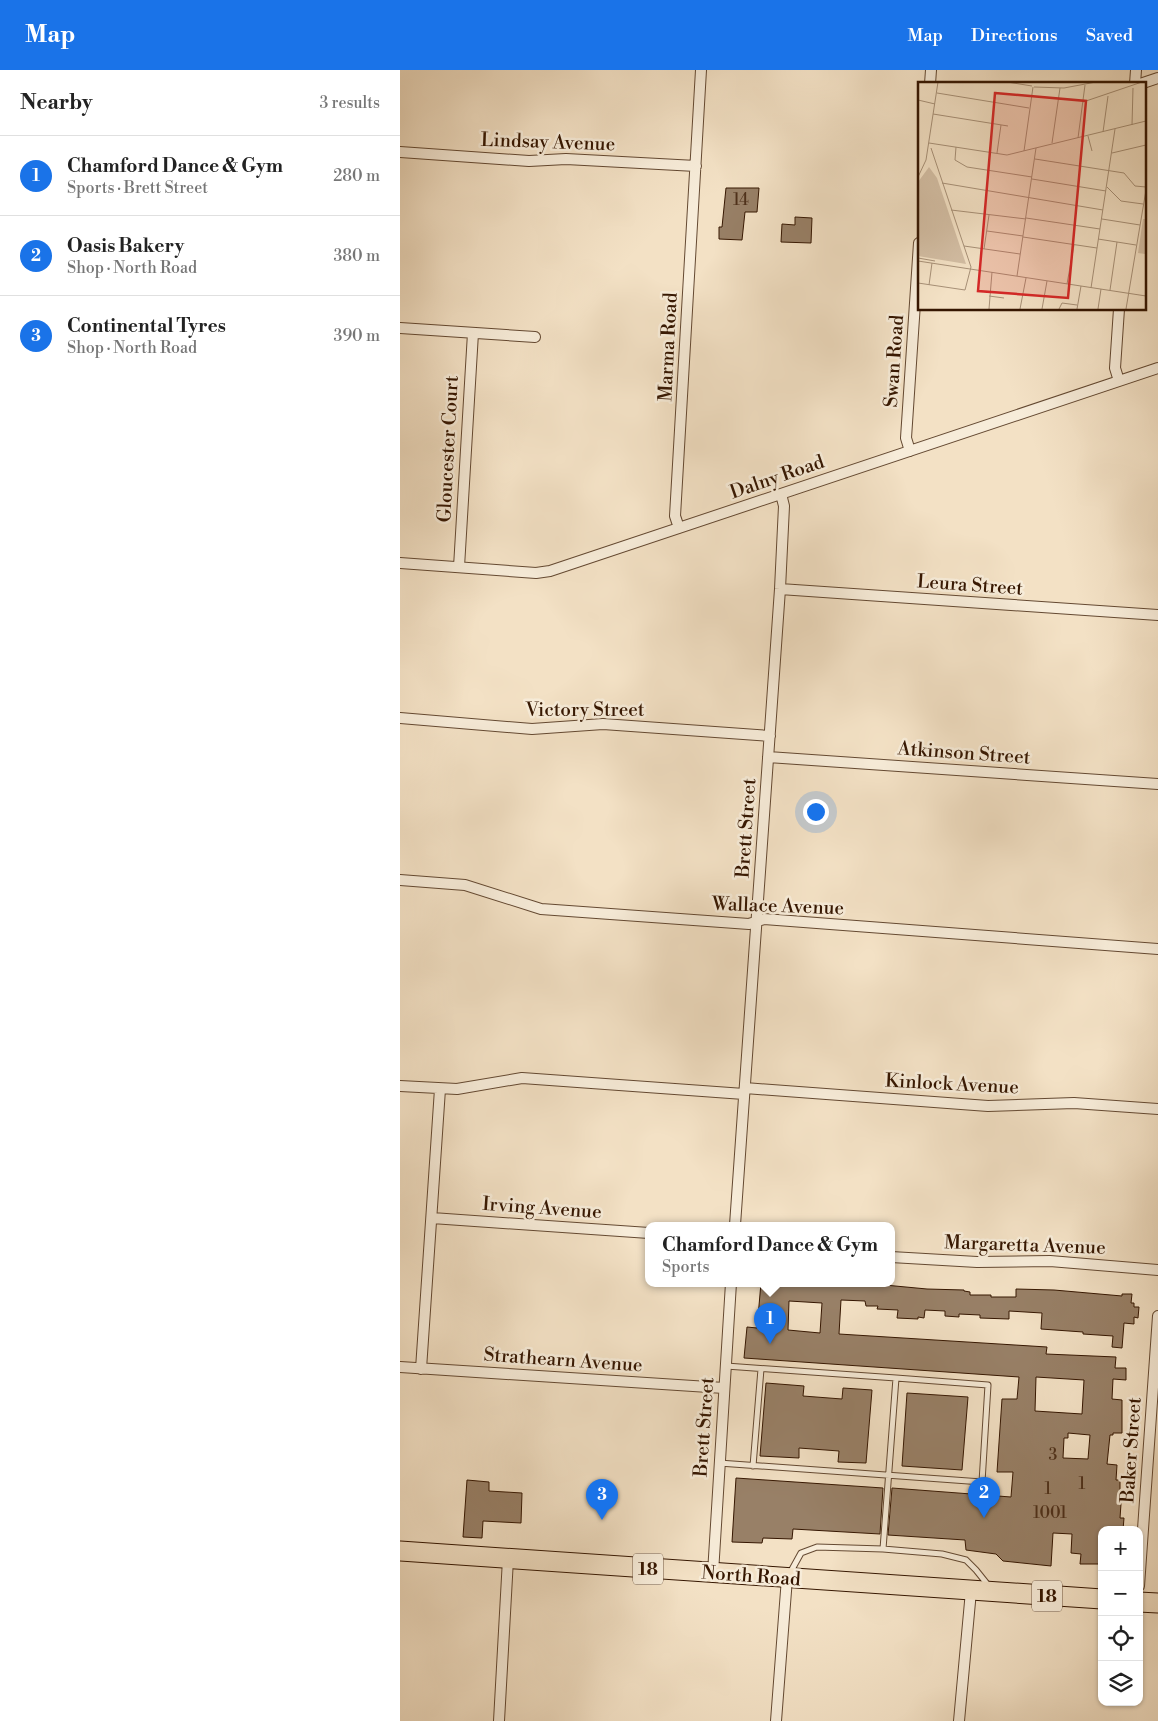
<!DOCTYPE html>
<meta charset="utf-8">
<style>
body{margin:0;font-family:"Libre Bodoni",serif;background:#f6f6f6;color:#222}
.controls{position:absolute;right:15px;bottom:15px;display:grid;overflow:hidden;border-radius:10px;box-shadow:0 1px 4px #0004}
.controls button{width:45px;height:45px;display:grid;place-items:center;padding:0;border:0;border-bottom:1px solid #e0e0e0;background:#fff;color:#222;font:25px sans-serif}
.you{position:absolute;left:415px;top:741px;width:18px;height:18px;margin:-12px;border:4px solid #fff;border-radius:50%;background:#1a73e8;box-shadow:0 0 0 8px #1a73e833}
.badge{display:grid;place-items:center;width:32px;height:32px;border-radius:50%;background:#1a73e8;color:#fff;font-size:16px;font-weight:700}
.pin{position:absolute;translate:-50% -41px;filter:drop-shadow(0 1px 2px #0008)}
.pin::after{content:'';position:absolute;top:26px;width:18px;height:15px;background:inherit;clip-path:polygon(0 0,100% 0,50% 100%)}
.popup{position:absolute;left:245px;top:1152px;width:250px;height:65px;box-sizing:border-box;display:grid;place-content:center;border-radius:10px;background:#fff;filter:drop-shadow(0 1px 4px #0005);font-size:16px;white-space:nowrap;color:#767676}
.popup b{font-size:19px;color:#222}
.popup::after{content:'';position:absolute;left:50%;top:100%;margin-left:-10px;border:10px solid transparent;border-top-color:#fff}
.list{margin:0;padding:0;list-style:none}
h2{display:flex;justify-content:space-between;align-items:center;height:65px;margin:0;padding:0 20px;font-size:21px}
h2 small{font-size:16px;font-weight:400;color:#767676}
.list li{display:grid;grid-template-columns:32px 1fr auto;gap:15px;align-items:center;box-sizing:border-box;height:80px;padding:0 20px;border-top:1px solid #e0e0e0}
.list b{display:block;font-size:19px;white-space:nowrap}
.list p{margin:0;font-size:16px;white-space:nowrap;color:#767676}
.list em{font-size:16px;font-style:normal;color:#767676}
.icon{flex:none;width:28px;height:28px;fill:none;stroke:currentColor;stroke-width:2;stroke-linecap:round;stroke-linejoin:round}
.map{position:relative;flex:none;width:758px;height:1651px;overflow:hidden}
header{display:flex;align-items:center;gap:30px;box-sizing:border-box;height:70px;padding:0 25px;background:#1a73e8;color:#fff}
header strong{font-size:24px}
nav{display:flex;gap:28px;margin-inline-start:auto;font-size:18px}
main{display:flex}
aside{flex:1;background:#fff}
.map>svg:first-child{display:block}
.building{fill:#988067;stroke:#351601;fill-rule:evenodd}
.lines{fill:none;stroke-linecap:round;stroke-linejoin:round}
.lane-casing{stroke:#644932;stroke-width:7}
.street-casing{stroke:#644932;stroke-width:12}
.highway-casing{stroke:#351601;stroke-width:21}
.lane{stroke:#f7ecd9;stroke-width:5}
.street{stroke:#f7ecd9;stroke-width:10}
.highway{stroke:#f3e1c5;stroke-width:19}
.labels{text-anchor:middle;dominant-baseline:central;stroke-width:5;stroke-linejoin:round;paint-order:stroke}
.number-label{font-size:16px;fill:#4e301a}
.shield{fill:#f7ecd9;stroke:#6f5642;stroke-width:1}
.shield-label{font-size:18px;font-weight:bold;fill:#351601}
.street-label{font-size:19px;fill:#351601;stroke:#f7ecd9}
.inset-road{fill:none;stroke:#a79077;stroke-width:1}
.view{fill:#d62828;fill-opacity:0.15;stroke:#d62828;stroke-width:2.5}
.inset-edge{fill:none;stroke:#351601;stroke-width:2.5}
</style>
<header>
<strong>Map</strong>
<nav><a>Map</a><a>Directions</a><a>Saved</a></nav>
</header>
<main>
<aside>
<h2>Nearby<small>3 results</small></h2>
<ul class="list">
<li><span class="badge">1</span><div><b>Chamford Dance &amp; Gym</b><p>Sports · Brett Street</p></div><em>280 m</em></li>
<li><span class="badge">2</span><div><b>Oasis Bakery</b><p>Shop · North Road</p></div><em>380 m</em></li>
<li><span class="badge">3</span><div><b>Continental Tyres</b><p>Shop · North Road</p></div><em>390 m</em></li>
</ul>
</aside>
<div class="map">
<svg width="758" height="1651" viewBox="0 0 758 1651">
<rect width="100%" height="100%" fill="#f3e1c5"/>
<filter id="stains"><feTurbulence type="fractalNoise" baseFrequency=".004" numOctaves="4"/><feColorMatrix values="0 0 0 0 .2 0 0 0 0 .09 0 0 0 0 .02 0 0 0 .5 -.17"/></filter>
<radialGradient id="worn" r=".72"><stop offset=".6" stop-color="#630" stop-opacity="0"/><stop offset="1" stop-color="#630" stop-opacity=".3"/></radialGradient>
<path class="building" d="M326,118H359L357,142H345L342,170L319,169V157H322Z
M395,147L412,148L411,173L381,172L382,154L395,155Z
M361,1213H453V1214L474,1215V1214L527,1219L564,1220V1221L570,1222V1225H591V1227H616V1219L654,1220L722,1226V1224H732L731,1233H734V1237H739L738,1248L734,1247V1254L724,1253L722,1278L712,1277L713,1266L683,1264V1262L641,1259L642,1243L609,1241V1249L580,1248V1245L559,1244V1247L545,1246V1241L525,1240L524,1248L518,1247V1249L497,1248L498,1240L477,1239L478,1236H466L465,1231L441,1230L439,1264L647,1277L646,1284L716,1287L715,1298H726V1310L713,1309L712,1329L722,1330V1363H713V1365H710L707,1394L717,1395L716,1410H720V1420H722L720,1448H724L723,1460H702V1494H680L681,1484L671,1483L672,1464L653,1463L651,1496L603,1491L596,1484L566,1480L565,1470L488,1465L492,1418L611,1427L613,1402H597L602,1329H617L619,1307L344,1288L347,1257L357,1258ZM389,1231L422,1233L420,1263L388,1260ZM636,1307L684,1310L682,1344L635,1341ZM668,1363L690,1365L688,1389L663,1388L664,1368H668Z
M366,1313L404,1316L403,1326L442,1329L443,1318L472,1320L466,1393L438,1392L439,1381L399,1378V1388L360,1386Z
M507,1323L568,1327L562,1400L502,1396Z
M336,1408L483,1418L480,1464L393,1459L392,1469L363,1468L362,1473L332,1472Z
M67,1410L89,1412V1421L122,1423L121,1453L83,1451L82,1468L63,1467Z"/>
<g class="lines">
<defs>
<path id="lane" d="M326,1296L496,1308
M319,1393L582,1412L588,1315L496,1308L483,1479
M353,1396L361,1299
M390,1503L401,1483L417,1477L483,1479L542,1484L566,1490L576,1500L588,1515"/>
<path id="street" d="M530,14L531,0
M735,14L736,0
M740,14L758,8
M0,82L129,91L166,89L296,96
M0,258L135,267
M719,311L715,298L719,239
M510,381L506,368L519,173
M279,458L275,446L301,0
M0,493L136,503L150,501L758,298
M59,497L73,263
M380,519L758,545
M0,648L132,659L203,654L370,666
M368,687L758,714
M0,810L65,815L141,839L349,854L364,849L758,879
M0,1016L57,1019L122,1008L344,1024
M345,1018L588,1036L674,1033L758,1039
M32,1148L249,1163
M335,1155L380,519L384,436L381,424
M491,1187L577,1192L650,1191L758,1200
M0,1297L324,1318
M21,1299L40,1019
M313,1503L331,1213
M739,1516L758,1246
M99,1651L108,1489
M376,1651L387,1508
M559,1651L571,1521"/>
<path id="highway" d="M0,1481L702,1529
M739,1532L758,1533"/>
</defs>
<use href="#lane" class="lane-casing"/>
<use href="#street" class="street-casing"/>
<use href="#highway" class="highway-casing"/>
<use href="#lane" class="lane"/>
<use href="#street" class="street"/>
<use href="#highway" class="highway"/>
</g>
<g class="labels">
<g class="number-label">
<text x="341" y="130">14</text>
<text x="653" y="1385">3</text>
<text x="682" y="1414">1</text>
<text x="648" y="1419">1</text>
<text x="650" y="1443">1001</text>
</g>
<g class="shield">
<rect x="233" y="1483.5" width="30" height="31" rx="4"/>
<rect x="632" y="1510.5" width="30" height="31" rx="4"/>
</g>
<g class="shield-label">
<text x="248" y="1499">18</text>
<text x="647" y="1526">18</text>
</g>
<g class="street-label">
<text transform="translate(148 72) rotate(2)">Lindsay Avenue</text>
<text transform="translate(268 277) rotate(-87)">Marma Road</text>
<text transform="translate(494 291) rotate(-86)">Swan Road</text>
<text transform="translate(48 379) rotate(-87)">Gloucester Court</text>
<text transform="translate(377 407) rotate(-19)">Dalny Road</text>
<text transform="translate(570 515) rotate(4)">Leura Street</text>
<text x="185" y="640">Victory Street</text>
<text transform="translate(564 683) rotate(4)">Atkinson Street</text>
<text transform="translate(346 758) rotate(-86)">Brett Street</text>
<text transform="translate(378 836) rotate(2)">Wallace Avenue</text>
<text transform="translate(552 1014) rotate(3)">Kinlock Avenue</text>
<text transform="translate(142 1138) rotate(4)">Irving Avenue</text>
<text transform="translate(625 1175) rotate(2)">Margaretta Avenue</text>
<text transform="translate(163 1290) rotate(4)">Strathearn Avenue</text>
<text transform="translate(304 1357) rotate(-86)">Brett Street</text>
<text transform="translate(731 1380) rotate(-86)">Baker Street</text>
<text transform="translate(351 1506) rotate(4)">North Road</text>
</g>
</g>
<g transform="translate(518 12)">
<rect width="228" height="228" fill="#f3e1c5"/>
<path d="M11,85L19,96L48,182L0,174V100ZM225,137H227V172L220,171Z" fill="#d3bea4"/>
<path class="inset-road" d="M89,0L114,4M116,5L146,6L178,0M19,11L111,26M0,18L17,22M165,20L224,0M15,32L90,44M214,43L215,6M185,50L190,14M170,54L174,69M160,56L167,3M11,61L89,73L228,39M134,61L142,6M38,65L37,78L49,85L114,95M106,69L115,5M79,71L83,43M194,71L228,63M117,77L206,91L217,104L228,105M0,95L8,78L20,0M114,97L188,109M24,101L185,128M189,105L203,119L225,122M33,128L108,137M108,136L182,147M184,137L222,143M69,149L105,154M105,155L179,166M180,157L218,163M46,164L102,172M66,167L71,133M0,176L17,179M0,179L228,214M99,194L118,66M0,201L47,208L53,185L13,66M149,202L156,163M11,203L14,181M173,206L197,47M192,208L199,160M71,214L86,216M71,227L74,190M102,227L108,196M124,227L129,199M141,227L144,221L159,223M159,227L163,204M180,227L183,207M208,227L228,108"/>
<path class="view" d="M77,11L168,19L150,216L60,209Z"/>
<rect width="228" height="228" class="inset-edge"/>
</g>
<rect width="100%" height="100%" filter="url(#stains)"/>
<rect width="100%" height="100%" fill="url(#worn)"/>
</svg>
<div class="controls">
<button>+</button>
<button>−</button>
<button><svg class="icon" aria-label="locate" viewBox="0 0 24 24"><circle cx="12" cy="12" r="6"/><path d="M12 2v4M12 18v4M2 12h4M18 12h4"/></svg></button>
<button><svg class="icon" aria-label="layers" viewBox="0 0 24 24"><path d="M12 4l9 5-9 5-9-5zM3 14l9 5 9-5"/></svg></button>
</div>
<div class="you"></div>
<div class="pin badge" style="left:370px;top:1274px">1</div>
<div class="popup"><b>Chamford Dance &amp; Gym</b>Sports</div>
<div class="pin badge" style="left:584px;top:1448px">2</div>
<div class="pin badge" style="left:202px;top:1450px">3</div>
</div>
</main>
